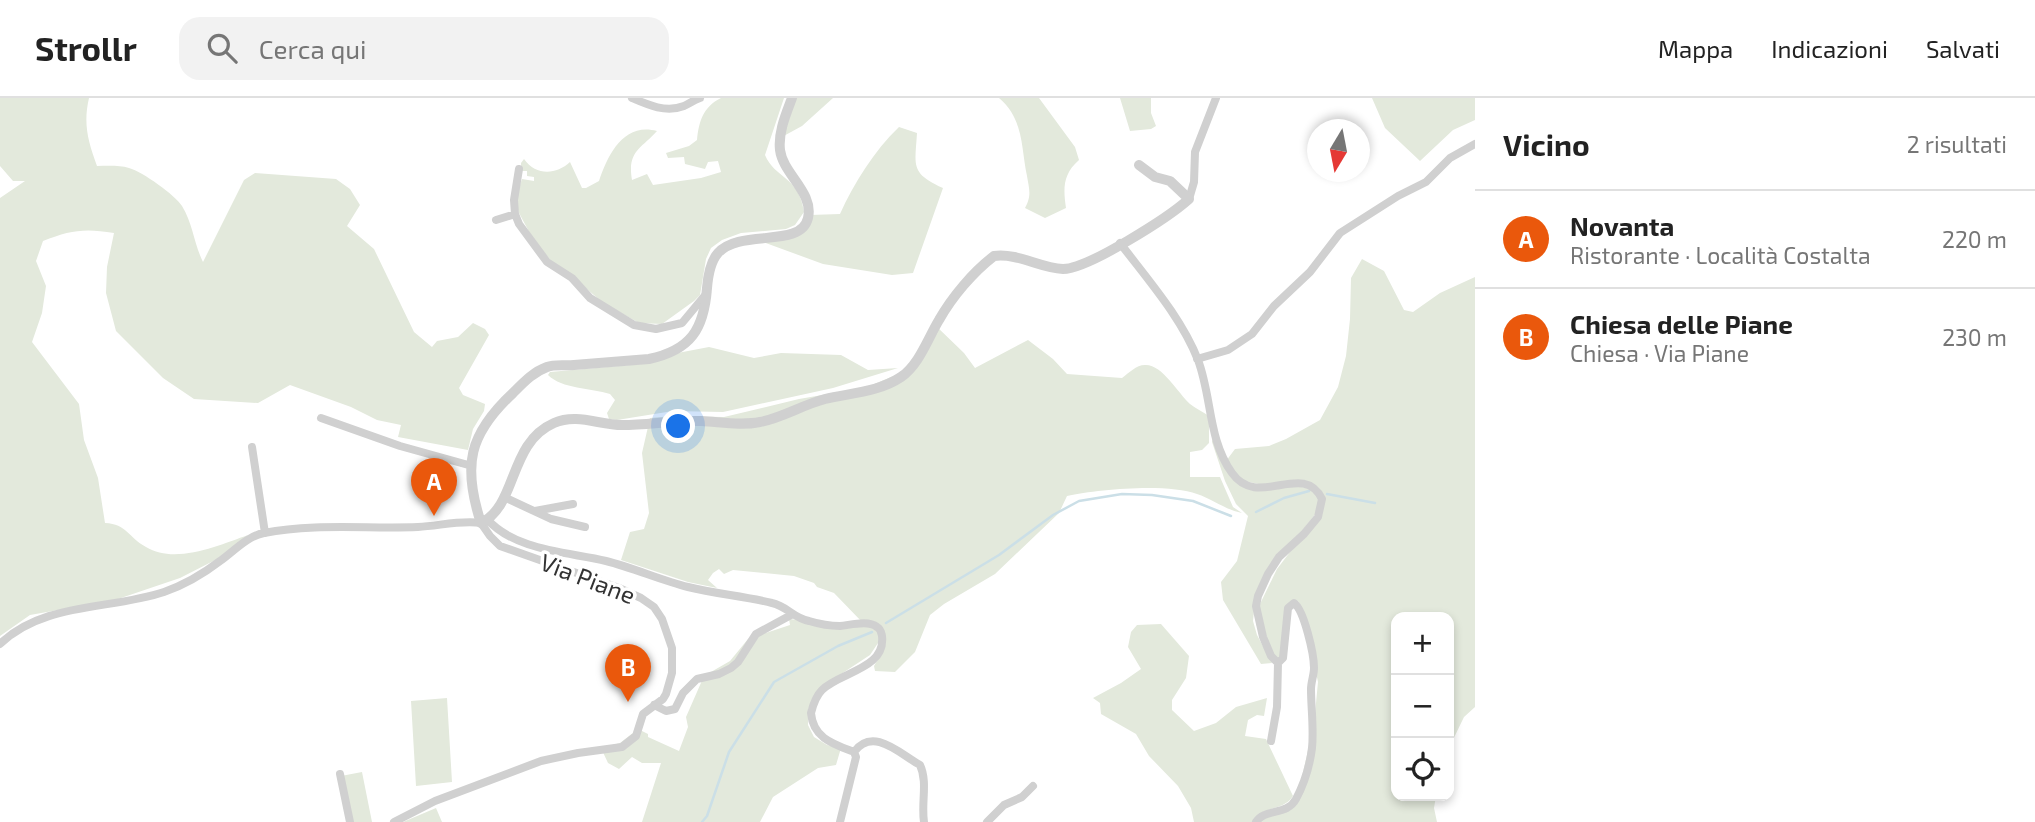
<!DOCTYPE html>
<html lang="it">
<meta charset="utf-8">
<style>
body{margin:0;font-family:"Exo 2",sans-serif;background:#f2f2f2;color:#222}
.controls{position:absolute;right:21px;bottom:21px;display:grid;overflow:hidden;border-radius:14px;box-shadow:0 4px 10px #0003}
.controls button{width:63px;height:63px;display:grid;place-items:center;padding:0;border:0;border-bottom:2px solid #e0e0e0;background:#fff;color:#222;font:35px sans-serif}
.compass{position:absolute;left:1307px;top:21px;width:63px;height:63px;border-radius:50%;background:#fff;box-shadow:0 4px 10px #0003;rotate:190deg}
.you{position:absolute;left:679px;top:329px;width:24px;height:24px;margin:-18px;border:5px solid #fff;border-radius:50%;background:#1a73e8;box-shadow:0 0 0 10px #1a73e833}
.badge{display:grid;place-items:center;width:46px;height:46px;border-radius:50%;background:#ea580c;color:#fff;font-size:23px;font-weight:700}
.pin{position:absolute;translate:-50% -58px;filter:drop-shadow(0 2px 4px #0008)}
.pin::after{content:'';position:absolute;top:37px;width:24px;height:21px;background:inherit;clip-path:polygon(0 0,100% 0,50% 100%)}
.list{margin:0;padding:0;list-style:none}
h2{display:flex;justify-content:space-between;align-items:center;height:91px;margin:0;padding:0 28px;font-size:30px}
h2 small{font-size:23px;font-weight:400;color:#767676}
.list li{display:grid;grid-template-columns:46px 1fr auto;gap:21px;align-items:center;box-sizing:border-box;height:98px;padding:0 28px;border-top:2px solid #e0e0e0}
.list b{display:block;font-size:26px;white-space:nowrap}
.list p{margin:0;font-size:23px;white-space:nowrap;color:#767676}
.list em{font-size:23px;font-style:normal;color:#767676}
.icon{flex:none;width:38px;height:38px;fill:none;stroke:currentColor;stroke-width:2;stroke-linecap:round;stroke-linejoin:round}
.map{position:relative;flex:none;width:1475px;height:724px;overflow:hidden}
header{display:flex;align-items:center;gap:42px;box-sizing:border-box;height:98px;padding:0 35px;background:#fff;border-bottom:2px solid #e0e0e0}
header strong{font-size:33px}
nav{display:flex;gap:38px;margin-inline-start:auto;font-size:24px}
.search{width:490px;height:63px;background:#f2f2f2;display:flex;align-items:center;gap:18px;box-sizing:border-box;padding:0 24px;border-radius:21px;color:#767676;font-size:26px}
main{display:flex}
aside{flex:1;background:#fff}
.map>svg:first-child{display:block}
.green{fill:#e3e9dc}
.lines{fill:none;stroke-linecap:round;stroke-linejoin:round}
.stream{stroke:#cbdfe7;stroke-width:2.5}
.minor{stroke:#d0d0d0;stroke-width:8}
.tertiary{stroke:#d0d0d0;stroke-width:10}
.labels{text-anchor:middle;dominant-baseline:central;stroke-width:7;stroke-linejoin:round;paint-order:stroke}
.street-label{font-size:24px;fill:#333;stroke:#fff}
</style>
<header>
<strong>Strollr</strong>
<div class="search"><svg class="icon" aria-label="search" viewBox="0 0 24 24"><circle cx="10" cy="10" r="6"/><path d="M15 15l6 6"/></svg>Cerca qui</div>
<nav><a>Mappa</a><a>Indicazioni</a><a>Salvati</a></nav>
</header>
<main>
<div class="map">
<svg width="1475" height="724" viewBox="0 0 1475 724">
<rect width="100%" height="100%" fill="#fff"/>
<path class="green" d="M0,0H89C83,26 88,43 97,68C107,68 119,67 129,70C143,74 175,97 182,108C193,126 194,146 203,164L244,82L255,75L336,81L350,91L360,107L347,128L374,151L414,234L432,249L437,243L458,239L473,225L485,231L489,237L459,290L463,297L485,306L484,313L473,331L468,352L398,339L401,327L377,322L351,309L290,287L258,305L194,301L163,280L116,233L106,195L107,169L114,135C85,130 70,132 43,143L36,163L46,188L42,215L32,244L79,306L84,342L98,380L105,425C127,426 128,439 146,449C175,467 220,447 248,437L229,455L180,480L115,502L30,517L0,538V100L25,83H13L0,68Z
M721,0H784L765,57C775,81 799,78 804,114L795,127L786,131L741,135L722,142L711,150L706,161L700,197L694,203L662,226L639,225L602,204L580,185L556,169L533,141L519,115L515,102L522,81L534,83V79L527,78V73H521V65L524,61C536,78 556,77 570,64L582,90H586L599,83C608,56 624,24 657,33C641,51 627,53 632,82L647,76L653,87L701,80L721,74L718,63L708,64L705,71L685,66L684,59L668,60L666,55L689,48L697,42C699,23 703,9 721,0Z
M794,0H833L802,28L780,40Z
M999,0H1039L1075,49L1079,62C1063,76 1063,90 1066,110L1045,120L1025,110C1032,97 1029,91 1027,78C1021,50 1024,21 999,0Z
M1120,0H1151V15L1156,28L1151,31L1130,33Z
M1372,0H1475V22L1453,32L1420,63L1385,30Z
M899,29L917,35C915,68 910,75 943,90L913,175L892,177L823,166L763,144L786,138L810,117L840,116C854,85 874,53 899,29Z
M1362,161L1384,173L1404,212L1413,214L1440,195L1475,179V609L1464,619L1449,650V519H1396V698H1436L1434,710L1437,724H1258L1296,705L1314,626L1318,584L1302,511L1298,503H1290L1284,555L1274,564L1256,526L1260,506L1277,471L1323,411L1314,389L1268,388L1240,382L1226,363L1235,351L1269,348L1286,341L1320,322L1338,289L1346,258L1350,221L1351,180Z
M935,227L964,255L975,270L1028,242L1053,261L1067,276L1122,280C1129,275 1136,267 1145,267C1162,266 1178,295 1190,306C1195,310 1203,314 1209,318V345L1202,352L1190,354V379H1220L1233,409L1242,415C1226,412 1212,401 1197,396C1168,385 1098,391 1067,398L1059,415L995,476L944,506L930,517L915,554L895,574L875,573L874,568L883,553L884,537L863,525L834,495L817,489L814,485L794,478L733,472L724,476L719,471L713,475L708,482L717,490L688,484L621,462L630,434L644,431L649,415L642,355L650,320L673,318L724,319L799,301L834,295L851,296L905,273Z
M709,249L754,260L781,255L841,257L868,272L898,270L833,290L723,314L673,313L617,322L609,321L607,315L615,302L610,296C591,290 562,291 548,277L550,274L653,265L667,257Z
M1213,339L1222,361L1249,391C1272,388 1296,382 1317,395L1320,410L1274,469L1254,513L1253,523L1257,537L1272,565L1261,566L1223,502L1221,484L1237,463L1248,418L1236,406L1225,383L1212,344Z
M789,521L876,529L880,542L870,557L823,588L808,611V627L814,639L827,647L841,650L836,667L818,670L773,699L760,724H642L661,665H642L632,659L619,671L608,665L601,650L620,645L638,631L648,636V639L679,653L688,629L686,619L704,578L730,563L748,541L790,527Z
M1161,526L1189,558L1186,580L1172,602V612L1194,633L1216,625L1236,609L1267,600L1264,618L1257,617L1248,622L1245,638L1266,641L1293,698C1283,714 1261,707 1252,724H1194L1191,710L1178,688L1149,658L1136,636L1101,616L1100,605L1093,600L1121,585L1141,571L1128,549L1131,534L1137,527Z
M447,600L452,684L416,688L411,603Z
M362,674L372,724H352L341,678Z
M436,710L442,724H403Z"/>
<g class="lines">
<path class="stream" d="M1327,396L1375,405
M1256,414L1284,400L1309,393
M886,525L999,457L1053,417L1079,403L1122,396L1152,397L1193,403L1231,418
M702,724L707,718L729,654L774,584L838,548L872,534"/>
<path class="minor" d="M632,0C648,7 666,15 684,8C690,5 694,2 700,0
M1189,101L1194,84L1195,54L1216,0
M515,116L514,102L519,71
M496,122L515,116L519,126L547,164L572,180L590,200L634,227L656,231L682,225L707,195
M1120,145C1148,182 1181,219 1198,262C1212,299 1208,342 1232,375C1258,412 1303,362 1322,401L1318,419L1304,436L1279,459L1268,476L1258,498L1256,508L1263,539L1271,558L1278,565
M1197,261L1228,252L1252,236L1274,208L1310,174L1340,135L1398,98L1426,84L1450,60L1475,46
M321,320L400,348L472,368
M252,349L265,435
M504,399L551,421L585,429
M535,413L573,406
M487,421C515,453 569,454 606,463C634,470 660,482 688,489C716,496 744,498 772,505C787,508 793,520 809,523C819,526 829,528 840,528C851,527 868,522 877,529C881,531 881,534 882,538C886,571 840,574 822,592C816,598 813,607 811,615C813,640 833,646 854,654
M0,546C43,504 110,512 164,494C184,487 203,476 220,463C233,454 247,438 264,435C314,425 367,431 418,429C439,428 460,422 481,425L490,438L500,448L619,490L641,500L654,509L662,521L672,550V575L666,596L663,601L643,616L636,638L622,649L578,655L541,663L435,703L394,724
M654,607L666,613L675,611L683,595L697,581L719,576L731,570L738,564L756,536L791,517
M854,654C873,628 900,656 920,667C928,684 921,705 924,724
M340,676L350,724
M840,724L856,659L854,654
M987,724L1004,707L1022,699L1033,688
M1256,724C1265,710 1287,718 1296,701C1304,686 1310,666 1312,650C1314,631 1311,610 1311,591C1311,584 1314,577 1314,570C1314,556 1304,512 1294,505L1288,510L1283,560L1278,565L1277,609L1271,643"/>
<path class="tertiary" d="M792,0C786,16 778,34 780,52C783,76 814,94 808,120C801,151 740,130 718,155C710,164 708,178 707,190C704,231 691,252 649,261C624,263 599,265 574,267C565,268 555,266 547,269C533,274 523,285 513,295C469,336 462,367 481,425C518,407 508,345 554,325C577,315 599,327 622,327C648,327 675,322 701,323C721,324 740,328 760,324C782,320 802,307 825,301C850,295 879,294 901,279C919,267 928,240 939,222C952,199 973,174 994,158C1019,155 1039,170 1063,171C1088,171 1169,119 1189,101L1170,83L1155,79L1139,67"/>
</g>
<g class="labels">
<g class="street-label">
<text transform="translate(588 480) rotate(21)">Via Piane</text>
</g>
</g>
</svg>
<div class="controls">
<button>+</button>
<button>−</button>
<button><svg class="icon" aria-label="locate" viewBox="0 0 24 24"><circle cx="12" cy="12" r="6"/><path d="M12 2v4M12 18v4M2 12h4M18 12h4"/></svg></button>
</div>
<svg class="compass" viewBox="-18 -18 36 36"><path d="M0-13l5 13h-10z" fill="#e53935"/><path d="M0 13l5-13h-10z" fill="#767676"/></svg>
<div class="you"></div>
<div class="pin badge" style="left:434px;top:418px">A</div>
<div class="pin badge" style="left:628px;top:604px">B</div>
</div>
<aside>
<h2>Vicino<small>2 risultati</small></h2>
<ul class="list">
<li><span class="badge">A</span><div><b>Novanta</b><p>Ristorante · Località Costalta</p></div><em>220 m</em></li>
<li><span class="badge">B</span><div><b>Chiesa delle Piane</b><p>Chiesa · Via Piane</p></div><em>230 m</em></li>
</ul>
</aside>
</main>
